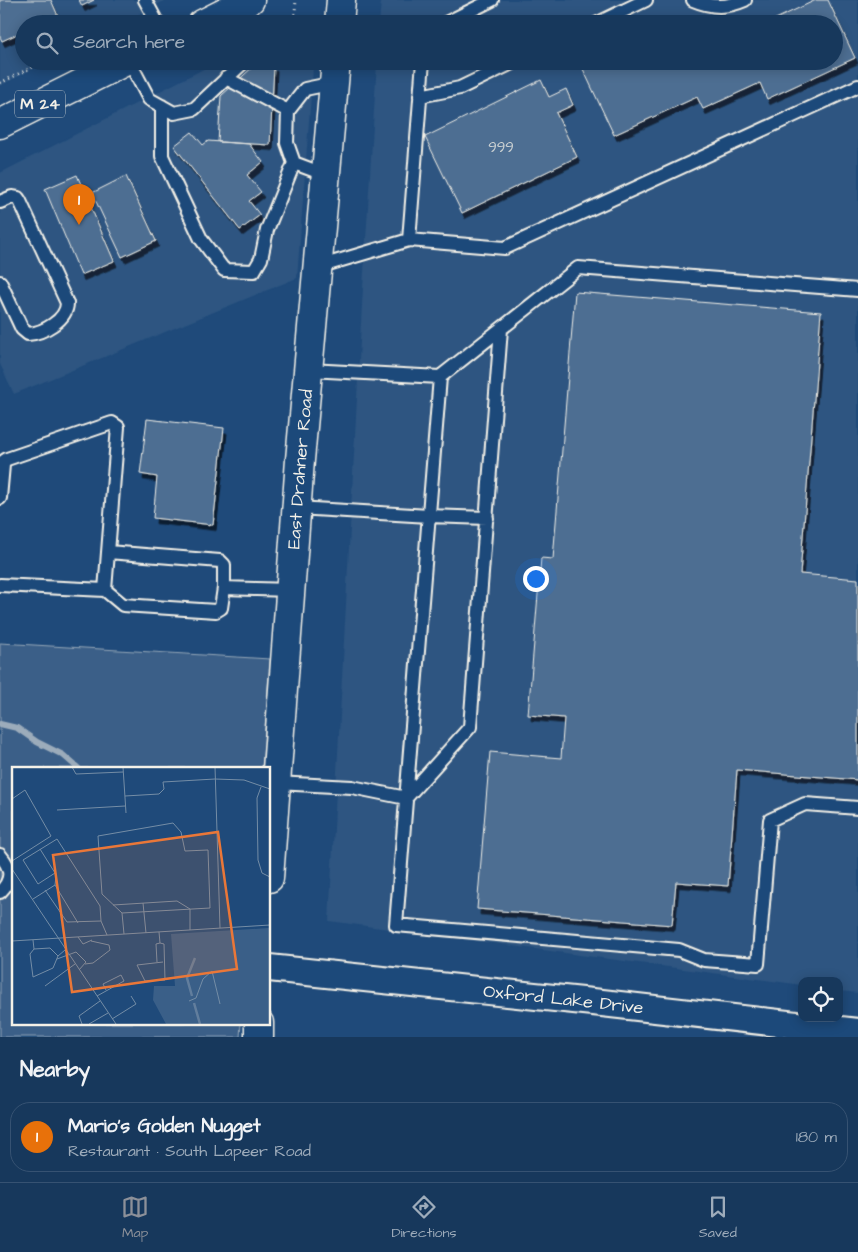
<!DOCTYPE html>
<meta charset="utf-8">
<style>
body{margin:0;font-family:"Architects Daughter",sans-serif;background:#244365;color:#f1f3f6}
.controls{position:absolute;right:15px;bottom:15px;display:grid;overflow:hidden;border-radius:10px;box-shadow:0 2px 12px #0003}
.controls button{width:45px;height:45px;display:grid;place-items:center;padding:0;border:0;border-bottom:1px solid #365272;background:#17385c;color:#f1f3f6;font:25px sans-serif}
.you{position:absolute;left:535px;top:578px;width:18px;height:18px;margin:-12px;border:4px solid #fff;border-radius:50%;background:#1a73e8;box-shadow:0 0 0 8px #1a73e833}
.badge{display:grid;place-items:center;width:32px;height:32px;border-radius:50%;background:#8c9099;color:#fff;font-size:16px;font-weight:700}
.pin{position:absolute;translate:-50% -41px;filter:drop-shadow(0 1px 2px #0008)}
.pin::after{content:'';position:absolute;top:26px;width:18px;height:15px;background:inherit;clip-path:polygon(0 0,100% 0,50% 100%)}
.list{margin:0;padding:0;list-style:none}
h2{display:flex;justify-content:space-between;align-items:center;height:65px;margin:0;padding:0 20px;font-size:21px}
h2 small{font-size:16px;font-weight:400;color:#9eacbb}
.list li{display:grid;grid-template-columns:32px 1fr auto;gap:15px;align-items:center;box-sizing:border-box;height:70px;margin:0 10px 10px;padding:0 10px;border:1px solid #365272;border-radius:20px}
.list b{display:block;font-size:19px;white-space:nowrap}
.list p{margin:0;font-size:16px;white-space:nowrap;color:#9eacbb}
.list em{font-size:16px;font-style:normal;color:#9eacbb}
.icon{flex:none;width:28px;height:28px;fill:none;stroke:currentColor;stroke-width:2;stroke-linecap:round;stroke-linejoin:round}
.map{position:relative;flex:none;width:858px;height:1037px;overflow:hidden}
.search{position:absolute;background:#17385c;box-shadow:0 2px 12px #0003;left:15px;right:15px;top:15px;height:55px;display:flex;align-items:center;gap:12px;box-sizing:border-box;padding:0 18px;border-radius:28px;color:#9eacbb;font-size:19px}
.sheet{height:145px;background:#17385c}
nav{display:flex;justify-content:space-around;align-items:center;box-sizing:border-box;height:70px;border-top:1px solid #365272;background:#17385c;font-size:14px;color:#9eacbb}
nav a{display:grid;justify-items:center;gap:2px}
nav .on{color:#8c9099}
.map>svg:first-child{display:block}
.built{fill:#2d5581}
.green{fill:#3a5f88;stroke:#97a8b8}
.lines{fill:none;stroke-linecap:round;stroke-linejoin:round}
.stream{stroke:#9cacbb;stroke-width:6}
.building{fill:#4d6e92;stroke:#f4f1e8;filter:url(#shadow)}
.service-casing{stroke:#f4f1e8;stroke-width:16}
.minor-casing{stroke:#f4f1e8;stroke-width:30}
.tertiary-casing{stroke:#f4f1e8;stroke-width:31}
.primary-casing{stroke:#f4f1e8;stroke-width:31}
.path{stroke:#f4f1e8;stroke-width:3;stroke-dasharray:1 4;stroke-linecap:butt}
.service{stroke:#1f4a7a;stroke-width:12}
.minor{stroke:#1f4a7a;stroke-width:26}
.tertiary{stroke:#1f4a7a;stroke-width:28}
.primary{stroke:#1f4a7a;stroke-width:28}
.labels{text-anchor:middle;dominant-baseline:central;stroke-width:4;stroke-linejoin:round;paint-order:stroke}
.number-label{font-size:15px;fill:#cad0d2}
.shield{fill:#1f4a7a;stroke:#b4bfc7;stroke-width:1}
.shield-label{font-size:16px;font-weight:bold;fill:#f4f1e8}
.street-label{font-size:18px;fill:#f4f1e8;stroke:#1f4a7a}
.inset-river{fill:none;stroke:#627e9d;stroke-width:2.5}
.inset-road{fill:none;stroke:#748da6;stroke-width:1}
.view{fill:#ea7738;fill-opacity:0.15;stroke:#ea7738;stroke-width:2.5}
.inset-edge{fill:none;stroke:#f4f1e8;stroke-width:2.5}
</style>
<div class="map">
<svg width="858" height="1037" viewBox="0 0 858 1037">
<defs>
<filter id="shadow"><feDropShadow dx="3" dy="5.5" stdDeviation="0" flood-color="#0009"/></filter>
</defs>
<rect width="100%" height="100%" fill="#1f4a7a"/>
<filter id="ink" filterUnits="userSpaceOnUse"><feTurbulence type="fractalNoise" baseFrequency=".02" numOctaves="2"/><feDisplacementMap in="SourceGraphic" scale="10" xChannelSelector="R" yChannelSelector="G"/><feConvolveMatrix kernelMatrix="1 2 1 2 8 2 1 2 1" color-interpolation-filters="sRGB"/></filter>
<g filter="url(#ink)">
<path class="built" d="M0,0H166L120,24H24V61H47L0,86Z
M381,0H858V993L839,991V981H802V985L329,921L362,304L377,61H834V24H379Z
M219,61H289L313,69L297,278L14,394L0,364V173Z"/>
<path class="green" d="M0,643L270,659L262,768H14V1023H241L240,1037H0Z"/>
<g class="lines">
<path class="stream" d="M0,724L17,728L37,742L63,755L78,768"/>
</g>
<path class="building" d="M0,0H51L58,16L40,24H24V31L2,41L0,37Z
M79,0H94L82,6Z
M816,0H828L855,58L767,99L760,83L703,109L697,97L614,135L583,69L600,61H834V24H765Z
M255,65L274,66L270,145L218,142L221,96Z
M541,80L549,97L566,89L573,105L556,113L577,157L462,213L425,137Z
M192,132L203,145L208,141L249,144L263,162L247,175L261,192L249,201L260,215L240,230L174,146Z
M77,175L114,261L81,275L45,189Z
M126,176L156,241L122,257L92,193Z
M575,292L821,312L800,574L858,579V780L737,770L728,886L676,882L672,925L477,909L490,752L561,758L564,718L528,715L541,558L553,559Z
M147,419L224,428L213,525L153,518L157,477L140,474Z"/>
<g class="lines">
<defs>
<path id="service" d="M145,0L158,24
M693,0C712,8 727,8 745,0
M444,24L492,0
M596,24L646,0
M129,61L149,99L174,113L194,109L245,61
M226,78L288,111
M420,96L460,88L516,61
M162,106V156L201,239L224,270L254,271L261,259L267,230L294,163
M326,175L294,163L287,143L288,111L305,89L334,83
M0,202L12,197L18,198L20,201L67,303C67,320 43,333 28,334L22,329L0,282
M409,240L423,61
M318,267L409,240L505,248L858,86
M309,370L440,377L578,268L858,290
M440,377L396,925L679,950L704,960L758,964L770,820L805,804L858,808
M0,498L3,465L4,461L7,459L112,423L118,427L105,590
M297,508L429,516L487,518
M108,552L220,561L224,565V588
M0,585L105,590L123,605L216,611L221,608L224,588L291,590
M276,783L352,787L406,798L470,727L501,329
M0,855C12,869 13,879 0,892"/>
<g id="minor">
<path id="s1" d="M269,968L602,1003L858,1032"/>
</g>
<g id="tertiary">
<path d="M339,24L341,0"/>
<path id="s2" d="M269,878L300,460L336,61"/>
<path d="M259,1037V1023"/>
</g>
<path id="primary" d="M202,24L250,0
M0,124L126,61"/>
</defs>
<use href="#service" class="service-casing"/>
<use href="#minor" class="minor-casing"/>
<use href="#tertiary" class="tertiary-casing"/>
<use href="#primary" class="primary-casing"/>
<path class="path" d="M121,24L136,16
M294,24L296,0
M0,83L45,61"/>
<use href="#service" class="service"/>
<use href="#minor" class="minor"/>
<use href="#tertiary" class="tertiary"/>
<use href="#primary" class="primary"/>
</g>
</g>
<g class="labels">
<g class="number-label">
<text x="501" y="147">999</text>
</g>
<rect class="shield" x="15" y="90.5" width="50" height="27" rx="4"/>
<g class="shield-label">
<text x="40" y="104">M 24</text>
</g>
<g class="street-label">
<text stroke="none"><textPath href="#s2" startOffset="410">East Drahner Road</textPath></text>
<text stroke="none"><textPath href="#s1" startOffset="296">Oxford Lake Drive</textPath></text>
</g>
</g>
<g transform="translate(12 767)">
<rect width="258" height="258" fill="#1f4a7a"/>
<path d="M257,161V257H154L141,233L142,219H163L159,167Z" fill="#3a5f88"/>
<path class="inset-river" d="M180,229L175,211L183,191M182,236L188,257"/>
<path class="inset-road" d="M60,0L64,7L111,5M111,0L114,46M203,0L208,161M249,20L245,31L246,93L250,106L258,110M113,29L147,27L152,22L151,15L203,12L232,13L258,22M0,32L13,23L39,69L0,94M45,43L113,39M28,82L43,106M0,102L104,257M43,118L66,156M33,123L55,155L89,154M21,132L43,118L44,109L43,106L26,117L11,93L45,72L88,139L89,154L95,168M131,136L134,166M101,138L165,134L178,142V163M110,146L198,141L196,83L173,84L169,65L161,56L86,69L90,127L110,146L112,167M147,165L148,176L152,177L153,213L133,214L125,198L151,195M66,170L71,177L80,173M21,173L22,182L18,187L21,210L41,201L46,189L53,183M0,174L258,158M22,182L38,181L46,189M45,192L64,185L74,195L67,203M145,195L144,177L148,176M73,197L81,196L98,183L97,178L79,174M33,219L63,197M85,229L112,214L109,208L91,217L94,223M177,234L184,231L191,212L200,204L208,237M100,252L124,237L119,229M70,257L67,249L88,234M77,257L96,246"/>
<path class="view" d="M206,65L225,202L60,225L41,88Z"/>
<rect width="258" height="258" class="inset-edge"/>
</g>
</svg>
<div class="controls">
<button><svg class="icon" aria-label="locate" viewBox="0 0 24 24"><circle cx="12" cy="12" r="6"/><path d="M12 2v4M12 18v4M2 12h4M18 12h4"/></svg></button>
</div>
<div class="you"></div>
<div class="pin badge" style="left:79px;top:225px;background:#e8710a">1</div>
<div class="search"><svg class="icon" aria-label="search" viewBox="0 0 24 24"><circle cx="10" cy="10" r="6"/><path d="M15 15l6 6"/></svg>Search here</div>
</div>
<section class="sheet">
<h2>Nearby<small></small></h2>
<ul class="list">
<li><span class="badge" style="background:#e8710a">1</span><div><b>Mario's Golden Nugget</b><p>Restaurant · South Lapeer Road</p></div><em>180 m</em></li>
</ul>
</section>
<nav>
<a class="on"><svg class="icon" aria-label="map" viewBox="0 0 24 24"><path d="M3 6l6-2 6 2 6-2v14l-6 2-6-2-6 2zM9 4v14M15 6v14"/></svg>Map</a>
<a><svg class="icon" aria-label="directions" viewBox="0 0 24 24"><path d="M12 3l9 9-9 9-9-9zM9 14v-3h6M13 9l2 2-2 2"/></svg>Directions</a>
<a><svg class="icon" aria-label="saved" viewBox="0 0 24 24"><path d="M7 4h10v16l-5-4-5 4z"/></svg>Saved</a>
</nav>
